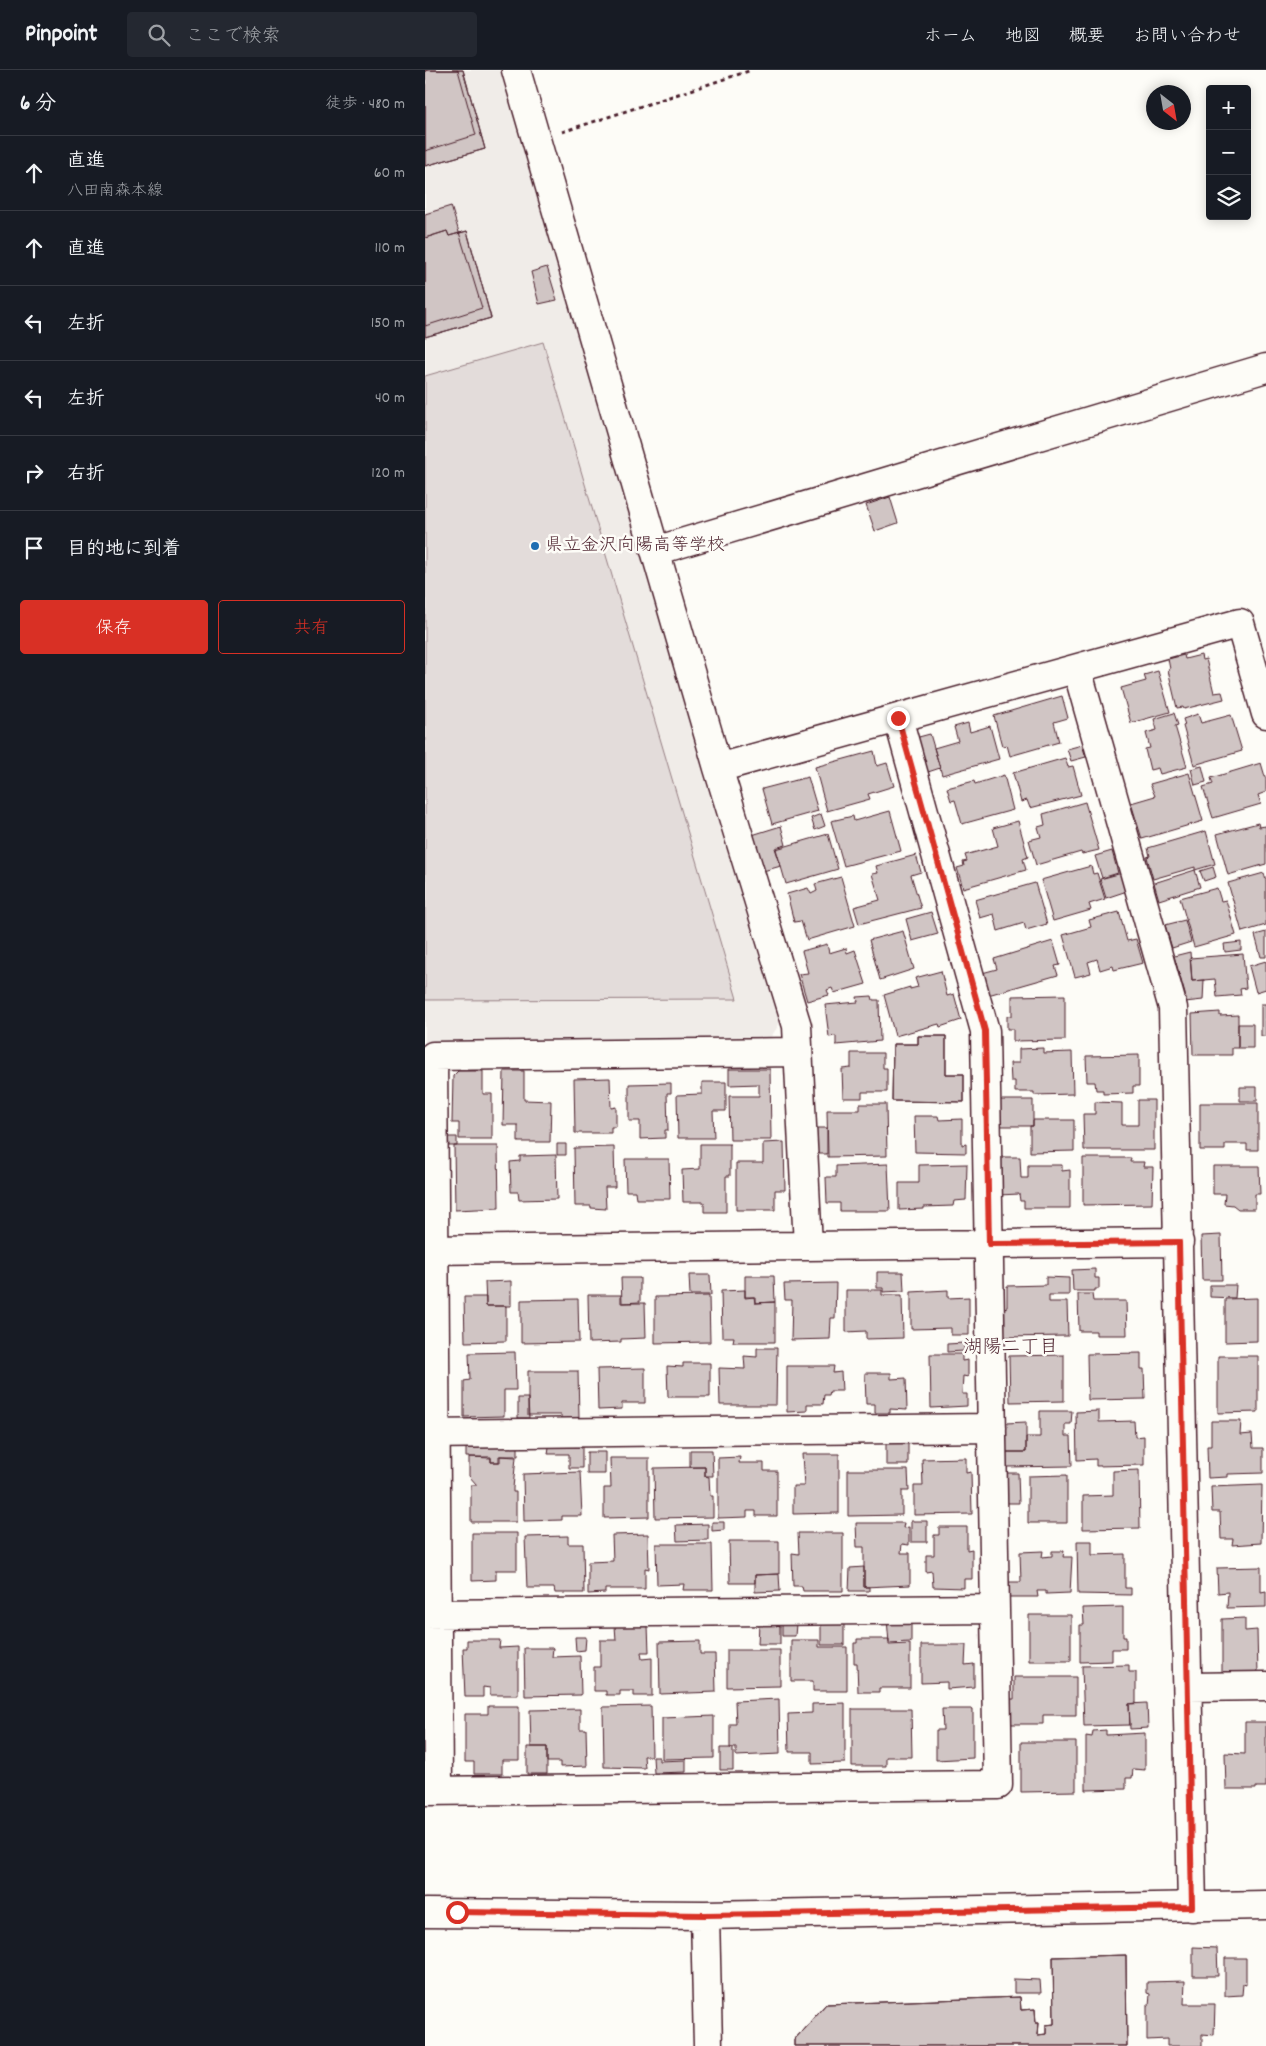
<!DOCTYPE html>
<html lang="ja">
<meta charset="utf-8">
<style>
body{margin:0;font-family:Dekko,"Klee One",sans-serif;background:#242831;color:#f1f3f6}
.controls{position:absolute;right:15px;top:15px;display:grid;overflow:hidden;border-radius:5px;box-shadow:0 2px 12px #0003}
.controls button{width:45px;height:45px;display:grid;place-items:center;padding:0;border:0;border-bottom:1px solid #363941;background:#171b24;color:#f1f3f6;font:25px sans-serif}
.compass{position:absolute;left:721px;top:15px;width:45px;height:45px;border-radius:50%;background:#171b24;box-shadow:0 2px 12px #0003;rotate:149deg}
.stop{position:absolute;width:15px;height:15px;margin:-11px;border:4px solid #d93025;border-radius:50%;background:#fff}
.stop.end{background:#d93025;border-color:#fff;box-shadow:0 1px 5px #0008}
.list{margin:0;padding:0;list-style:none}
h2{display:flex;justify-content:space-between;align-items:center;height:65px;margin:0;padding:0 20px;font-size:21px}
h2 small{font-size:16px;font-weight:400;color:#9ea1a6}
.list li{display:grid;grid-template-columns:32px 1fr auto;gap:15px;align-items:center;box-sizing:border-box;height:75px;padding:0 20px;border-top:1px solid #363941}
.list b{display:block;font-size:19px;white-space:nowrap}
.list p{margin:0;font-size:16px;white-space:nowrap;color:#9ea1a6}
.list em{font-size:16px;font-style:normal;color:#9ea1a6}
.actions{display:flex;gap:10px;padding:15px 20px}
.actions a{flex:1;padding:11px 0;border:1px solid #d93025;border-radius:5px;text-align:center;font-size:18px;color:#d93025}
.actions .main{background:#d93025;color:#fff}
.icon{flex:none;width:28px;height:28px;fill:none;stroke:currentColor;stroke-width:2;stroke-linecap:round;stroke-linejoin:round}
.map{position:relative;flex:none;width:841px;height:1976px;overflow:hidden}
header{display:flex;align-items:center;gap:30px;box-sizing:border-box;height:70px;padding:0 25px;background:#171b24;border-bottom:1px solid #363941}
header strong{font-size:24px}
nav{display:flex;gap:28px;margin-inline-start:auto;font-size:18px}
.search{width:350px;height:45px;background:#242831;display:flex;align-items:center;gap:12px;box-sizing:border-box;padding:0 18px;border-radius:5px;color:#9ea1a6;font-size:19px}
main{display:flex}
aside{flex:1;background:#171b24}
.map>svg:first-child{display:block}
.built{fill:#f0ece8}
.green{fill:#e3dcda;stroke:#967e82}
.building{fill:#d0c5c4;stroke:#4a1f2b}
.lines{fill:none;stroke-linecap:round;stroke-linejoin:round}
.street-casing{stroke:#4a1f2b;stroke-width:31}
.secondary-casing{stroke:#4a1f2b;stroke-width:31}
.path{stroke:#4a1f2b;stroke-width:3;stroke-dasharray:4 4;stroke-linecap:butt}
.street{stroke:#fdfcf7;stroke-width:28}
.secondary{stroke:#fdfcf7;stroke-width:28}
.route{stroke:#d93025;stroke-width:6}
.poi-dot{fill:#1f6fb2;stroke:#fdfcf7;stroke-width:2}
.labels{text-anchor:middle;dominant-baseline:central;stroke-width:5;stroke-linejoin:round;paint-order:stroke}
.poi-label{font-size:18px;fill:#4a1f2b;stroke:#fdfcf7;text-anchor:start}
.neighbourhood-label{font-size:19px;fill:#4a1f2b;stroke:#fdfcf7}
</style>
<header>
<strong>Pinpoint</strong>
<div class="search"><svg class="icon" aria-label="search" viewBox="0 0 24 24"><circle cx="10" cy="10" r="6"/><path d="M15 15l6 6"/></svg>ここで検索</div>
<nav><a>ホーム</a><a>地図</a><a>概要</a><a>お問い合わせ</a></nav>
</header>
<main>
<aside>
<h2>6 分<small>徒歩 · 480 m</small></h2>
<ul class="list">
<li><svg class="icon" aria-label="ahead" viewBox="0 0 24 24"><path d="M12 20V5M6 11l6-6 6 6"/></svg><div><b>直進</b><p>八田南森本線</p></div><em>60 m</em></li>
<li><svg class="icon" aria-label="ahead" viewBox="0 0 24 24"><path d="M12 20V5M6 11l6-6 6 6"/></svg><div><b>直進</b></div><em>110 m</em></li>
<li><svg class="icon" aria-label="left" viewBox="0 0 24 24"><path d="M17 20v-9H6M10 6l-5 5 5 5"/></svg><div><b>左折</b></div><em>150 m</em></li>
<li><svg class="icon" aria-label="left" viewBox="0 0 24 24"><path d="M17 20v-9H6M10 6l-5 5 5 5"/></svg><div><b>左折</b></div><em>40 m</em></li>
<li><svg class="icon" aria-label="right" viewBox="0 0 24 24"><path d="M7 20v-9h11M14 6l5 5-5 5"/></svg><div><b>右折</b></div><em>120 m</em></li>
<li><svg class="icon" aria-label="arrive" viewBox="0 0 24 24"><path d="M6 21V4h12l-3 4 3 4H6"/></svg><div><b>目的地に到着</b></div></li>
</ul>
<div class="actions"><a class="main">保存</a><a>共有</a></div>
</aside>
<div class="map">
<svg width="841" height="1976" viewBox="0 0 841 1976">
<rect width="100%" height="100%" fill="#fdfcf7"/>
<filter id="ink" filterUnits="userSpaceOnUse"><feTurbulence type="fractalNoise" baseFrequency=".02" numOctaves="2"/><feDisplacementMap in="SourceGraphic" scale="10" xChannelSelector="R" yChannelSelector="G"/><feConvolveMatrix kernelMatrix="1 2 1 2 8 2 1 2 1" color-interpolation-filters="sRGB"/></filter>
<g filter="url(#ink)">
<path class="built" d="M0,0H84L355,953L346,967L0,973Z"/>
<path class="green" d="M118,272L312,929L0,930V306Z"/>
<path class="building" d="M0,0H38L60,79L0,96Z
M0,0H33L51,65L0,81Z
M0,0H38L60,79L0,96Z
M26,136L57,238L0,256V144Z
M22,161L24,166L42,161L66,248L0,267V168Z
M22,161L24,166L42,161L66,248L0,267V168Z
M122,197L132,230L114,234L106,202Z
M465,427L473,453L450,461L441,435Z
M759,585L760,589L776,585L777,590L781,589L789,623L797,622L799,629L759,639L758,637L752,638L743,600L745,599L743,589Z
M733,601L745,642L706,653L696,618L721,611L719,605Z
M637,626L643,648L629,652L634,672L585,686L582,675L577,676L569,646Z
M749,643L753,655L750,656L762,697L735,704L733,698L725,700L720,679L725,678L721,663L732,660L729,649Z
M773,644L776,653L806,645L817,681L769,695L758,656L760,655L758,649Z
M543,653L545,662L565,656L574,689L517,705L509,678L533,671L529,657Z
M505,664L515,698L500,703L490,668Z
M657,675L661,687L646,691L642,679Z
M449,681L452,696L462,693L469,716L443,724L445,729L402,741L390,697Z
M640,688L643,697L648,696L656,725L605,738L602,730L596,732L588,703Z
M836,693L841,710V722L833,725L836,734L788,748L778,717L788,714L786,708Z
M777,696L781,712L770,715L766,699Z
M764,703L778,751L717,769L706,733L730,726L725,714Z
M579,705L588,740L537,754L530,730L526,731L522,718L549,711L550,714Z
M383,707L393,741L347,754L337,719Z
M660,732L674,780L657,784L656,782L611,795L604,770L616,767L613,757L620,755L618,744Z
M465,741L476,781L419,796L406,751L428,746L429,751Z
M396,744L400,756L390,760L386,748Z
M593,751L603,787L598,789L601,800L538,818L532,798L539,796L538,792L542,791L540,785L573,776L568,758Z
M833,753L834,757L841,756V794L803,805L792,764Z
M356,756L361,775L350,778L356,796L338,801L327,765Z
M781,761L790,794L770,800V797L728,809L722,787L725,786L723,778Z
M403,764L413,799L361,814L351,779Z
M687,781L693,803L677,808L670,786Z
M491,785L496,802L486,805L496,838L434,854L429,837L455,830L447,804L453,803L451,796Z
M666,796L668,804L672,803L680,829L664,834L666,840L628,851L616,810Z
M788,797L791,807L779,811L775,801Z
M770,800L775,817L734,830L729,813Z
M697,803L702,821L681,828L675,809Z
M839,803L841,811V855L817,862L803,813Z
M416,807L430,856L382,870L376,851L369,852L362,824L383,818L386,824L392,821L390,814Z
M610,813L622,854L601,860L599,853L573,861L569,844L555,848L550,830Z
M792,818L796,831L801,830L811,865L769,877L755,828Z
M506,842L513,864L487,871L481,849Z
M694,842L702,871L711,869L718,893L689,900L688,896L675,900L672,889L663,892L666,903L650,907L638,865L666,857L664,850Z
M760,850L766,872L747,878L740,855Z
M478,861L489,899L455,910L444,870Z
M841,862V887H836L830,865Z
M628,871L635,895L630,896L633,905L563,925L557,903L572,899L569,889Z
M816,872V880L800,882L799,874Z
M402,874L404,883L421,878L422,883L430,880L441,914L409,923L407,918L402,920L404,925L382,931L374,904L383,903L377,881Z
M765,882L767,911L779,910L778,930L760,932V924L749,886Z
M818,884L821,918L815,919L816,925L792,927L790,909L767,911L765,888Z
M841,891V919L831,922L824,896Z
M516,901L522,926L529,924L536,950L515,957L514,954L470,966L459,925L485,917V919L493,917L490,908Z
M640,925V970L588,971V959H582V946H587V926Z
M447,926L448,930H454L455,971L411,975V966L404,967L400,935L433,932L432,927Z
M836,934H841V966H836Z
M795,942V946L813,945V978H807V985H768L767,944Z
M813,954H828V978H813Z
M493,966H521V1004H539V1032L467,1031L468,974H493Z
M493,966H521V1004H539V1032L467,1031L468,974H493Z
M618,978V983L647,982L648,1024L609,1025V1022H590V1011H586L585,993H594V979Z
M426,983H458V998H462V1022H437V1028H418L417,999L426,998Z
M714,985V1016H708V1023L678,1024V1020H671L670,1012H662L661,986Z
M304,999H345L346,1070H305L304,1026H334V1014L304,1015Z
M33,1001H58V1024H67V1069H34V1053H27L28,1006Z
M79,1001H99V1030L126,1031L125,1072H93V1055H78Z
M185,1008L186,1038L191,1037V1057H186V1063H150L149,1009Z
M277,1012H301V1041H288L289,1068H253L252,1025L277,1024Z
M246,1013V1023H242L243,1060H240V1068L215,1069V1051H204V1014Z
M815,1017H832V1031H815Z
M573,1030H608V1056H573Z
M713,1030H729V1080H659L658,1044H670V1032L697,1033V1055H713Z
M775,1033H833V1080H822V1074H800V1080H775Z
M435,1034H461L462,1086L403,1087L402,1040H435Z
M489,1046H513L514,1050L537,1049V1075L541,1074V1083L490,1082Z
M608,1050H649V1081L605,1082V1056H608Z
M390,1058H402V1084H391Z
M23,1067H32V1076H24Z
M359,1072L360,1120H350V1140H311V1093H338V1073Z
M132,1074H141V1085H132Z
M275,1074H305V1106H301V1142H279V1132H258L257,1100L275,1099Z
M29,1076H73L74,1138L30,1140Z
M189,1077L190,1117H180L181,1139L166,1138V1136H150L149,1078Z
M131,1085L132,1129L94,1130L93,1122H86L85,1092L95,1091V1086Z
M573,1087H595L596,1108H603V1095H637V1101L645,1100V1138H599V1131H595L594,1124L574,1125Z
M658,1088H706L705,1092H719L718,1097H728L727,1134L658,1135Z
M200,1089H244L245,1129H211L210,1121H201Z
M463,1094L465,1141H415V1133H402L401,1107H411V1096Z
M542,1094L541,1130L529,1131L528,1136L499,1137V1139L474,1140V1113H494V1095Z
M788,1096H834L835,1124H830V1139H813L808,1135L799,1134L800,1124H788Z
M796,1165L797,1210H777L776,1166Z
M670,1199V1208H674V1219H670V1221H648L647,1200Z
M452,1202H478L479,1221L458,1222V1218H452Z
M264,1205H285L286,1225H265Z
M320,1206H349L350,1232L330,1233V1227H320Z
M621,1207L644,1208V1225H624V1232H642L643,1266L579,1267V1238L582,1237V1216L621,1215Z
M196,1208H215V1232L197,1233Z
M86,1211V1236H61L60,1212Z
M411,1213L410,1248H406L405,1269L366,1270L367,1230H360L359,1214Z
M785,1215H811L810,1228L785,1227Z
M320,1220V1228L329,1227L330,1233L350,1232V1272H308L309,1267H297L296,1221Z
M421,1220H457V1225H477L478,1268L441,1269V1261L421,1262Z
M523,1220V1228L544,1227V1265H526V1258L486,1259V1222Z
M653,1224H667L668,1231H701L702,1265H671V1261H654Z
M163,1225H196V1233H220L221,1268L196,1269V1272L164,1273Z
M284,1226L285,1272L230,1273V1227Z
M39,1227H61V1236H81V1271L40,1272Z
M832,1228V1271L800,1272V1229Z
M153,1229L154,1272L96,1273V1230Z
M539,1273V1281L522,1282V1274Z
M332,1278H352L351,1335H295L294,1298L320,1299L319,1286L332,1287Z
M90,1282L91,1320H79V1346L39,1347V1311L45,1310L44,1283Z
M716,1283V1299H719L720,1329L663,1330L662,1284Z
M505,1284H537V1291L543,1290V1307L538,1306L537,1324H542V1336L506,1338Z
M639,1285V1331L585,1332L584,1286Z
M793,1286H833V1342L793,1343Z
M258,1293H285V1327H243L242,1296L258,1297Z
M362,1296H409L408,1303L416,1302L417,1321H405L404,1325H399L398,1334H382V1341L362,1342Z
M220,1298V1333H197V1339L173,1340L172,1299Z
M103,1301H153L154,1348L136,1349V1345H103Z
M440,1303H466V1309L481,1308L482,1340L465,1339V1343H450V1334H441Z
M93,1328H103L104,1348H93Z
M615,1341H647L646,1354H640V1366H646L647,1396L581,1397V1382H601V1367H615Z
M674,1341V1352L709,1351L710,1367L719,1366V1395L671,1396V1389L652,1390L651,1342Z
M786,1351H816L815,1365L827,1364L828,1378H838V1403L803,1404V1407L783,1408L782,1376H786Z
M601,1352V1382H581V1353Z
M461,1372L483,1373V1395H461Z
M93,1377V1386H74V1392H66V1387H41V1378Z
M124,1377H157V1398H144V1384H123Z
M265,1380H287L288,1406H280V1397H265Z
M162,1382H180V1404H162Z
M377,1384H414V1443L368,1444V1416H379Z
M75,1386L91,1387L88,1418V1422H91V1452H46V1415H52L44,1406V1387L66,1388V1392H75Z
M315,1387L314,1393H339V1401H352V1446H331V1441H322V1447L293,1448V1388Z
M185,1388H224V1447L179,1448V1418H186Z
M541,1388V1403L546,1402L547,1444L489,1445V1416H498L497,1389Z
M280,1397V1406L284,1407L285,1426H288V1447L230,1448L229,1398Z
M423,1400H483L484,1421H477V1445L423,1446Z
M714,1400L715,1458L658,1459V1426L688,1425V1401Z
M155,1402L157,1446H137V1450L99,1451L98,1404Z
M579,1403H593L594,1433H579Z
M642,1405V1453H603V1406Z
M837,1415L836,1473L807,1475L808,1469H796L795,1442H787L786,1417Z
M486,1451H502V1472H486Z
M287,1452H299V1460L287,1461Z
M431,1453H479L478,1458L484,1457V1475L477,1474L476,1483H485V1515L439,1517V1477H432Z
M283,1454V1470L252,1471L251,1455Z
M514,1457H542V1480L547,1479V1509H539V1518L508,1517L507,1501L501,1502V1485H509V1465H514Z
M47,1463H92V1500H71V1510L47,1511Z
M373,1463H418V1521H378L377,1516H368L367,1483L374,1484Z
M223,1464L224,1499L220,1498V1519H180V1523L163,1524V1492L188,1491L187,1465Z
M143,1466V1474H158L159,1523H130L129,1518H102L100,1467Z
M304,1471H354V1504L330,1505V1513H305Z
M652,1471H667V1485L700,1484V1518H706V1525L653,1524Z
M231,1474H287L288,1520H258L259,1514L232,1515Z
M618,1481L617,1487L627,1486V1481H639L638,1487H647L645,1523L621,1524V1521H612L613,1527H584V1512H596L595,1482Z
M439,1497V1517H444V1521H424L425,1498Z
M836,1497V1522L841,1521V1537L802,1538L803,1522L793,1523L792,1498Z
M354,1504L355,1521L330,1522V1505Z
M698,1537V1567H701V1579H687V1591L655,1592V1555H659L658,1538Z
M604,1545H646V1591H604Z
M820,1548V1561L832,1560L833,1605H797V1549Z
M462,1549H486V1572L464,1573Z
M396,1552L419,1553V1575H396Z
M334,1553L355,1554V1574H333Z
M357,1554H371L370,1566H357Z
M190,1556H223L224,1582H216L217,1589L227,1588V1626H209V1621H195V1625H181V1621H169V1597H175V1570H191Z
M150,1567H161L160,1580L151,1581Z
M432,1569H464V1575L485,1574V1618H454V1622H433L432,1593H429V1573H432Z
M42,1570H75L74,1578L93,1577V1625H65V1618L58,1617V1627H40L38,1578H42Z
M366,1570H394V1577H422V1621H388V1611H366Z
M275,1571V1584H290L291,1622L235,1624L234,1572Z
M496,1575H541L540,1595L549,1594V1617L522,1619V1612L496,1613Z
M99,1578H128L127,1587L155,1586L156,1625L100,1626Z
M302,1580H355V1616L302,1617Z
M704,1595V1602H711V1633L704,1634L705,1655L659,1656L657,1596Z
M589,1607H651V1645H618V1654H583V1629H589Z
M354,1629L355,1684L311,1686V1678H305V1654H311L310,1631Z
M420,1633V1693L387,1694V1682H364L363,1644L387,1643V1634Z
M722,1633L723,1658L705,1659L704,1634Z
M63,1636H94V1690H77V1704H49V1692H40V1644H63Z
M226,1636L227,1686H219L220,1698L179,1697L178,1637Z
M155,1639V1659H161L162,1696L135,1697V1692H122V1677H106L105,1640Z
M427,1639H486L487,1687H461V1696H427Z
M517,1639H548V1688L511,1690V1660H518Z
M289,1646V1688L237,1689V1648Z
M820,1652H841V1717H831V1719H801L800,1683L820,1684Z
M681,1660V1665L720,1663V1700L708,1699L707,1708H701V1719L661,1720V1666L667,1667L668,1661Z
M596,1672H651V1721L596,1722Z
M102,1677H122V1704H102Z
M295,1678H308V1700H295Z
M228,1687H234V1691L261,1690V1702L229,1703Z
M768,1877L792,1878L793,1906H768Z
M701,1885L702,1976H369V1970L401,1934L595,1927L596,1940L610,1939L611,1953H614L613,1965L621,1964V1955L629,1954L628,1887Z
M701,1885L702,1976H369V1970L401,1934L595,1927L596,1940L610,1939L611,1953H614L613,1965L621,1964V1955L629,1954L628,1887Z
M800,1888H821V1915L818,1914L817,1925L800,1926Z
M589,1909L615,1910L616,1923H589Z
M760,1911L759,1934H790L789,1965L777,1964V1976H742V1969L722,1970V1935H724L725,1924L722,1923V1912Z"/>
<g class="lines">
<defs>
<path id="street" d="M91,0L293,698L372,956L383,1176
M230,481L841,298
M652,599L748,938L767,1837
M293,698L815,553L841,644
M0,1180L754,1172
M0,1364L567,1358
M0,1544L570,1539
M763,1617L841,1616
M13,1720L8,986L372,982
M0,1721L573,1715L560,961L473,648"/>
<path id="secondary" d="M0,1843L280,1845L841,1835
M280,1845L283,1976"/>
</defs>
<use href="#street" class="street-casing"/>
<use href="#secondary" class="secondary-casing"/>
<path class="path" d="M137,62L327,0"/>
<use href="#street" class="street"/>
<use href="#secondary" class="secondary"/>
</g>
</g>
<g class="lines" filter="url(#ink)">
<path class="route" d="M32,1842L280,1845L767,1837L754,1172L564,1174L560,961L473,648"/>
</g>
<circle class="poi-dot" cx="110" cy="476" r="5"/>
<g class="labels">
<g class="poi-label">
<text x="120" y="476">県立金沢向陽高等学校</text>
</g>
<g class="neighbourhood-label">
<text x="586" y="1278">湖陽二丁目</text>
</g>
</g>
</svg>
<div class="controls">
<button>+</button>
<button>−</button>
<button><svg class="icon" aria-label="layers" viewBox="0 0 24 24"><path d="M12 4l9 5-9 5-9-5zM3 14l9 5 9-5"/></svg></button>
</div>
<svg class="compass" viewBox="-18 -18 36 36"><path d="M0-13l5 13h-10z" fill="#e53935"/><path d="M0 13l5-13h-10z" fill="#9ea1a6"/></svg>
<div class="stop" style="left:32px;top:1842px"></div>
<div class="stop end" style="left:473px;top:648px"></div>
</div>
</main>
